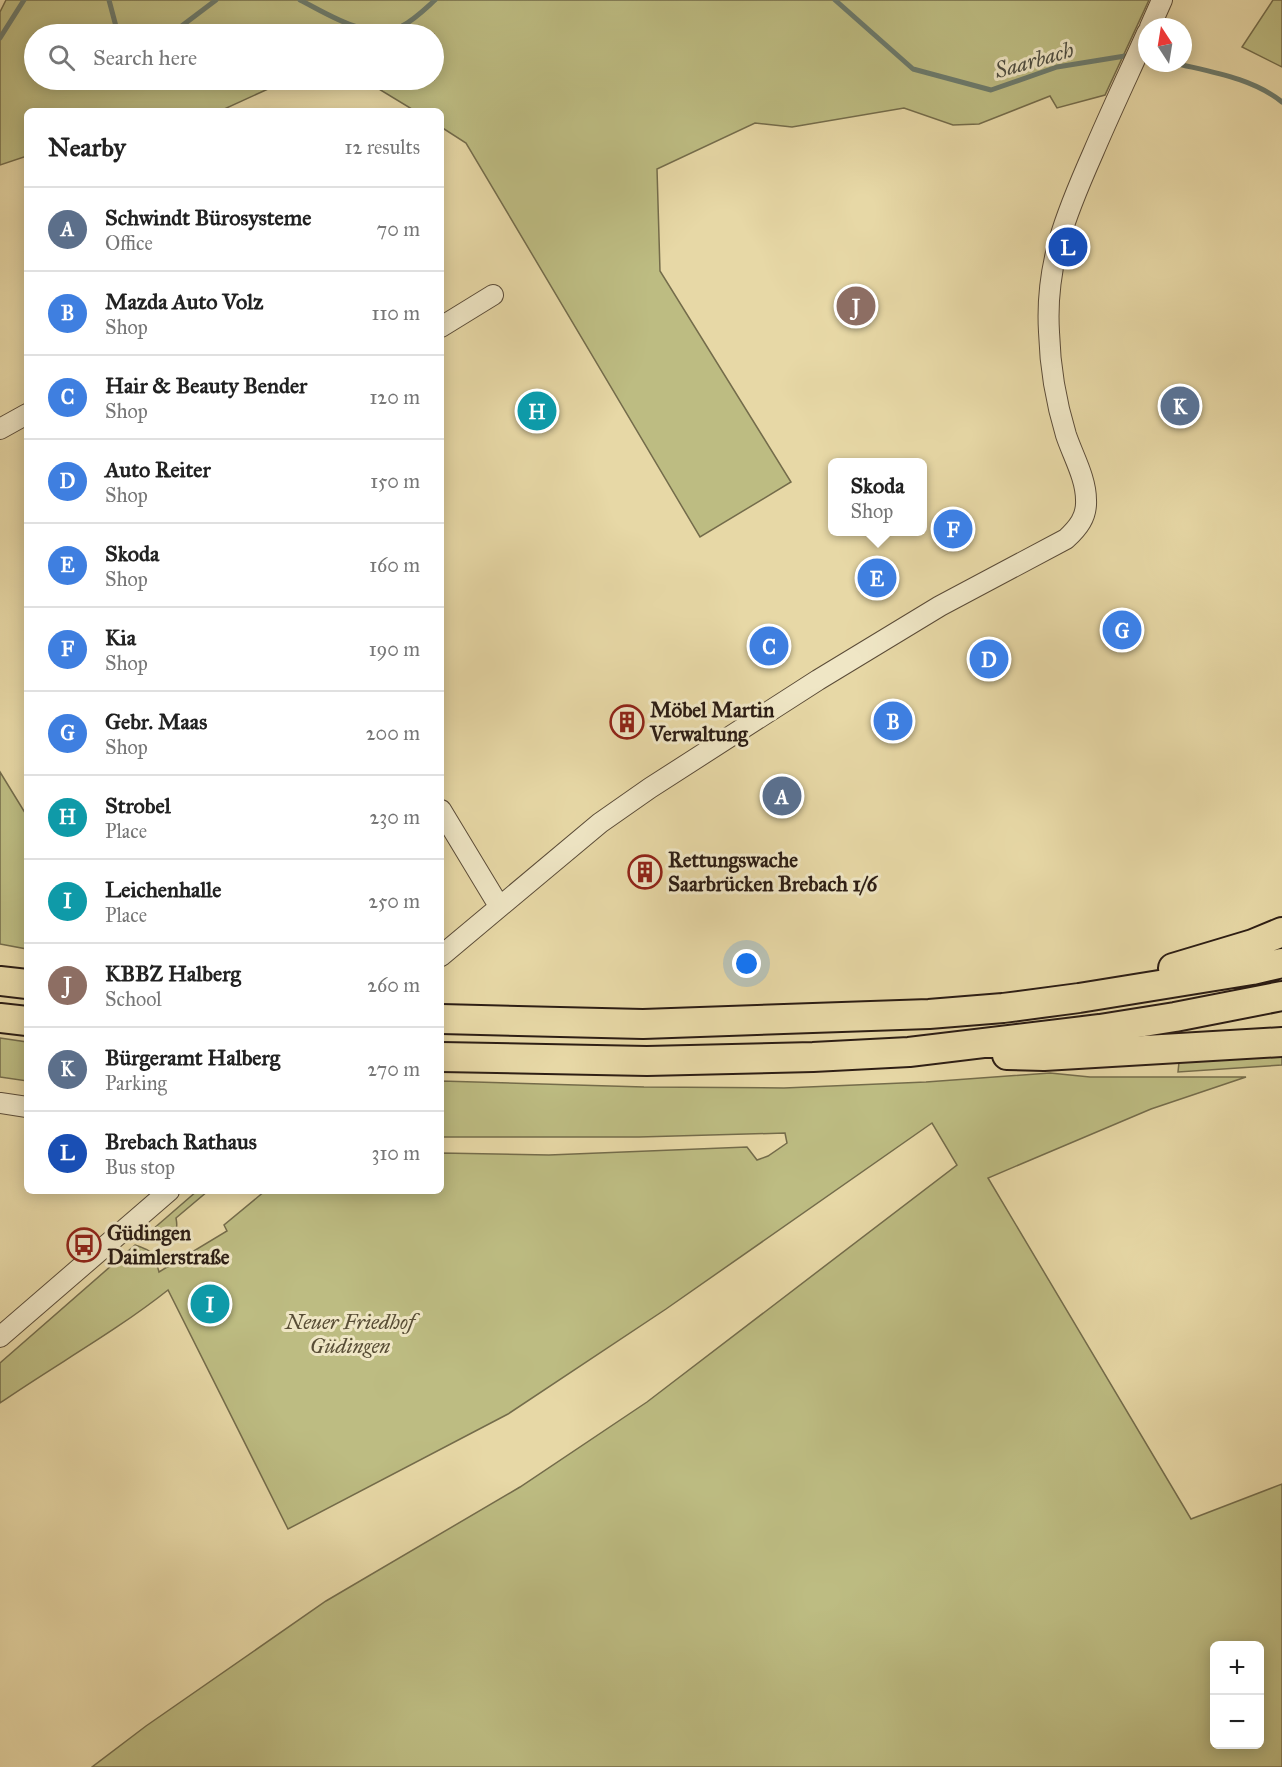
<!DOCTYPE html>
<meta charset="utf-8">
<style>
body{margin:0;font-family:"IM FELL Great Primer",serif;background:#f2f2f2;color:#222}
.controls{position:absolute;right:18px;bottom:18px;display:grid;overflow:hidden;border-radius:9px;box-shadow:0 3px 15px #0003}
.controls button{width:54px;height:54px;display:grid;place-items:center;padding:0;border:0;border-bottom:2px solid #e0e0e0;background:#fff;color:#222;font:30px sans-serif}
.compass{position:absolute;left:1138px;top:18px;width:54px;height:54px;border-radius:50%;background:#fff;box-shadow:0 3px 15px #0003;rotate:348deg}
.you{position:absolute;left:747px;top:964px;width:21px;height:21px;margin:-15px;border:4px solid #fff;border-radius:50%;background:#1a73e8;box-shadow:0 0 0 9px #1a73e833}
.badge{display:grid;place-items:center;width:39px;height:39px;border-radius:50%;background:#8f2418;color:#fff;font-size:20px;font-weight:700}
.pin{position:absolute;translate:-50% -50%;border:3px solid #fff;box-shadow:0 2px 6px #0006}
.popup{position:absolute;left:828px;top:458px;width:99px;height:78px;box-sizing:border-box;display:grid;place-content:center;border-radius:9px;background:#fff;filter:drop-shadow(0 2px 4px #0005);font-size:20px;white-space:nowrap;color:#767676}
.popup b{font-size:22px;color:#222}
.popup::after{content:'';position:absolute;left:50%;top:100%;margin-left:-12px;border:12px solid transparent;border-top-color:#fff}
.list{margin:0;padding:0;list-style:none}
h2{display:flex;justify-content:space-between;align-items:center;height:78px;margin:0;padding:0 24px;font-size:26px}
h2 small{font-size:20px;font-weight:400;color:#767676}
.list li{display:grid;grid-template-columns:39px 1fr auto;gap:18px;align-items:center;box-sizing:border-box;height:84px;padding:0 24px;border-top:2px solid #e0e0e0}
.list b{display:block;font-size:22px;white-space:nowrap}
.list p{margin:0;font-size:20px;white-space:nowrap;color:#767676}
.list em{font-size:20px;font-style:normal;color:#767676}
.icon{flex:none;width:33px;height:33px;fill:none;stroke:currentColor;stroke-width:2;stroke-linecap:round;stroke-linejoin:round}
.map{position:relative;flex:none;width:1282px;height:1767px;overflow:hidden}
.search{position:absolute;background:#fff;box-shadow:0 3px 15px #0003;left:24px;top:24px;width:420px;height:66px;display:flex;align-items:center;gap:15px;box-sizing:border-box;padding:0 21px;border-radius:33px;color:#767676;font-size:22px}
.panel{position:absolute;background:#fff;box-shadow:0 3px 15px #0003;left:24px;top:108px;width:420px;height:1086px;border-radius:9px}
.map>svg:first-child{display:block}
.green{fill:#bdbc82;stroke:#746c4b;stroke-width:1.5;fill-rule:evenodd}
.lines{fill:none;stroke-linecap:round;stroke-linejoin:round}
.stream{stroke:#6c7b6d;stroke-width:5}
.minor-casing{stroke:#5b4c38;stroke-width:22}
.highway-casing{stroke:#2c1d14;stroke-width:32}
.minor{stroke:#efe6c5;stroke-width:20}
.highway{stroke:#e7d8a6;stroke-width:28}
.labels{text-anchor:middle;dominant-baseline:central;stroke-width:6;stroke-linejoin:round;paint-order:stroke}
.poi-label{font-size:21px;font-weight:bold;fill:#2c1d14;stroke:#efe6c5;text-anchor:start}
.park-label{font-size:21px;font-style:italic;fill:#584d35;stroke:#efe6c5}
.water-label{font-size:22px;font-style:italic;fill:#4c4c40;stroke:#efe6c5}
</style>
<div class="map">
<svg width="1282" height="1767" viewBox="0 0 1282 1767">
<rect width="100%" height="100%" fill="#e7d8a6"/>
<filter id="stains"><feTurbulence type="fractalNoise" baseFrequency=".00333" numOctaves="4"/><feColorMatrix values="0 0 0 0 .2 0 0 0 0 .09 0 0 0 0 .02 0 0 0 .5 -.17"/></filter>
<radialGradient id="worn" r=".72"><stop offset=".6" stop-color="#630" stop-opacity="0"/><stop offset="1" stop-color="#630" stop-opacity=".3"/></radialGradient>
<path class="green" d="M6,0H1149L1105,95L1057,108L1050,96L979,124L953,125L904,108L792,127L755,123L657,169L660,271L791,482L700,537L466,143L441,127V111H415L364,80H434V34H34V80H352L268,89L220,111H27V156L0,165V12Z
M1273,0H1282V67L1242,47Z
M0,772L27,816V949L0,944Z
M0,1038L27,1042V1081L0,1077Z
M1282,1056V1065L1178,1072L1179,1062Z
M1050,1073L1090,1077H1246L1151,1109L988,1178L1191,1519L1282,1484V1767H92L146,1726L326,1601L520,1487L647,1402L957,1165L932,1123L666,1309L508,1414L288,1529L168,1290C115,1332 55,1365 0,1403V1363L135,1245C154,1251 154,1254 159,1272L227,1231L224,1225L265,1191H441V1153L549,1155L747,1147L757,1160L768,1156L787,1143L785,1133L639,1137H441V1081L644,1087L784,1088L926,1082ZM1214,1646H1260V1744H1214Z
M197,1191H208L176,1218C180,1239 165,1244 152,1230Z"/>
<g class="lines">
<path class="stream" d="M109,0L118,34
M300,0C330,15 367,41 402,26C414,20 425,9 435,0
M835,0L913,69L991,90L1057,67L1125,56
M171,34L216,0
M0,38L24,0
M1174,63C1211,72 1252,78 1282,102"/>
<defs>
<path id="minor" d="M1150,27L1162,0
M441,327L493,295
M0,429L27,414
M441,810L499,906
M441,956L600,823L650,788L818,680L940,606L1066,539C1078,528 1087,517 1086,500C1086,478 1073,456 1066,435C1056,402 1050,367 1049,332C1045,264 1066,214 1093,153C1110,113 1129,73 1147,33
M0,1103L27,1107
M0,1337L169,1191"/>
<path id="highway" d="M1173,968L1253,944L1282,932
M0,981L27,984
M0,1018L27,1021
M441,1019L643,1024L929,1014L1003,1008L1079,998L1252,970L1282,963
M1007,1055L1044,1056L1282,1042
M441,1057L647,1061L813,1057L909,1052L1100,1029L1175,1017L1282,996"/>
</defs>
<use href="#minor" class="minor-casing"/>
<use href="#highway" class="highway-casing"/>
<use href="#minor" class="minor"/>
<use href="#highway" class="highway"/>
</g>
<defs>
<symbol id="building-ring" viewBox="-11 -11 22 22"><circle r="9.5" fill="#efe6c5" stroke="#8f2418" stroke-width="1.5"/><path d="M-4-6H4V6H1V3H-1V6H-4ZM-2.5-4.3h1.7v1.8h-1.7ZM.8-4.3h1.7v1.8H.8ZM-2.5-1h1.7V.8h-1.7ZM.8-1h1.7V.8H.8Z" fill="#8f2418"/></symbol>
<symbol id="bus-ring" viewBox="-11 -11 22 22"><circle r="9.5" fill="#efe6c5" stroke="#8f2418" stroke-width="1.5"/><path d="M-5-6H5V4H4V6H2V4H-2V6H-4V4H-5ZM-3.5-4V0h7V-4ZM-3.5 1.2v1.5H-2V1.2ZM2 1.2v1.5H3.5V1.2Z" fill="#8f2418"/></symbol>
</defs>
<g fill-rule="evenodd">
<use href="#building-ring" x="608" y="703" width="38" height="38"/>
<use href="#building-ring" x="626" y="853" width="38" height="38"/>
<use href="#bus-ring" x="65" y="1226" width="38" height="38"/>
</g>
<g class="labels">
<g class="poi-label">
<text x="650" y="710">Möbel Martin<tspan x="650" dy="24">Verwaltung</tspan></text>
<text x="668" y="860">Rettungswache<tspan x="668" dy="24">Saarbrücken Brebach 1/6</tspan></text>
<text x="107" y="1233">Güdingen<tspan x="107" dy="24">Daimlerstraße</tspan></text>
</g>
<g class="park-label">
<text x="350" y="1322">Neuer Friedhof<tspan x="350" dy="24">Güdingen</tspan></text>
</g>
<g class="water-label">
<text transform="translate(1034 60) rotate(-16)">Saarbach</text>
</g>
</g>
<rect width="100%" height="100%" filter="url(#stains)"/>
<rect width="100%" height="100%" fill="url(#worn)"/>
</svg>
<div class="controls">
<button>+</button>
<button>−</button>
</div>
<svg class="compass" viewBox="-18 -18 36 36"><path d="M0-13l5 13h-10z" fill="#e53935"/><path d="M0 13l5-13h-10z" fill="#767676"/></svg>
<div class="you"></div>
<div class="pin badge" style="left:782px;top:796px;background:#5c6f8a">A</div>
<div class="pin badge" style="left:893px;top:721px;background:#3f7fe0">B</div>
<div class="pin badge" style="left:769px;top:646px;background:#3f7fe0">C</div>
<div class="pin badge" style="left:989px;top:659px;background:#3f7fe0">D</div>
<div class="pin badge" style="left:877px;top:578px;background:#3f7fe0">E</div>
<div class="popup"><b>Skoda</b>Shop</div>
<div class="pin badge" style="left:953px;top:529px;background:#3f7fe0">F</div>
<div class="pin badge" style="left:1122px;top:630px;background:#3f7fe0">G</div>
<div class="pin badge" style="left:537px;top:411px;background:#0f9aa8">H</div>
<div class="pin badge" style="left:210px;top:1304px;background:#0f9aa8">I</div>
<div class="pin badge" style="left:856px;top:306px;background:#8d6e63">J</div>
<div class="pin badge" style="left:1180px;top:406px;background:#5c6f8a">K</div>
<div class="pin badge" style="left:1068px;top:247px;background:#1a4fb4">L</div>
<div class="search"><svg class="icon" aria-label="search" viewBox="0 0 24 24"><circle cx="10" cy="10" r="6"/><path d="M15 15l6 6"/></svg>Search here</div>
<section class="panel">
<h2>Nearby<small>12 results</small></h2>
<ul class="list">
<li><span class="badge" style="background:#5c6f8a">A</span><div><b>Schwindt Bürosysteme</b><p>Office</p></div><em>70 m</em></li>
<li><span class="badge" style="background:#3f7fe0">B</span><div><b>Mazda Auto Volz</b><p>Shop</p></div><em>110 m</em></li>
<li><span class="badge" style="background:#3f7fe0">C</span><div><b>Hair &amp; Beauty Bender</b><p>Shop</p></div><em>120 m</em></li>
<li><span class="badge" style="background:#3f7fe0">D</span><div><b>Auto Reiter</b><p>Shop</p></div><em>150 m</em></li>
<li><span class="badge" style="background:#3f7fe0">E</span><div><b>Skoda</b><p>Shop</p></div><em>160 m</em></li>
<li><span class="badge" style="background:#3f7fe0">F</span><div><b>Kia</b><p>Shop</p></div><em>190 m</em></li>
<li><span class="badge" style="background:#3f7fe0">G</span><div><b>Gebr. Maas</b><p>Shop</p></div><em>200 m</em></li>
<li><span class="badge" style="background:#0f9aa8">H</span><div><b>Strobel</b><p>Place</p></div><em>230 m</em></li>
<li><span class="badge" style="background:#0f9aa8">I</span><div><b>Leichenhalle</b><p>Place</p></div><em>250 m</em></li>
<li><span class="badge" style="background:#8d6e63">J</span><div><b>KBBZ Halberg</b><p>School</p></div><em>260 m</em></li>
<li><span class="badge" style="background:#5c6f8a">K</span><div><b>Bürgeramt Halberg</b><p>Parking</p></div><em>270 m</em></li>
<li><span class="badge" style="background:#1a4fb4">L</span><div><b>Brebach Rathaus</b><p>Bus stop</p></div><em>310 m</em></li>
</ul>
</section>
</div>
